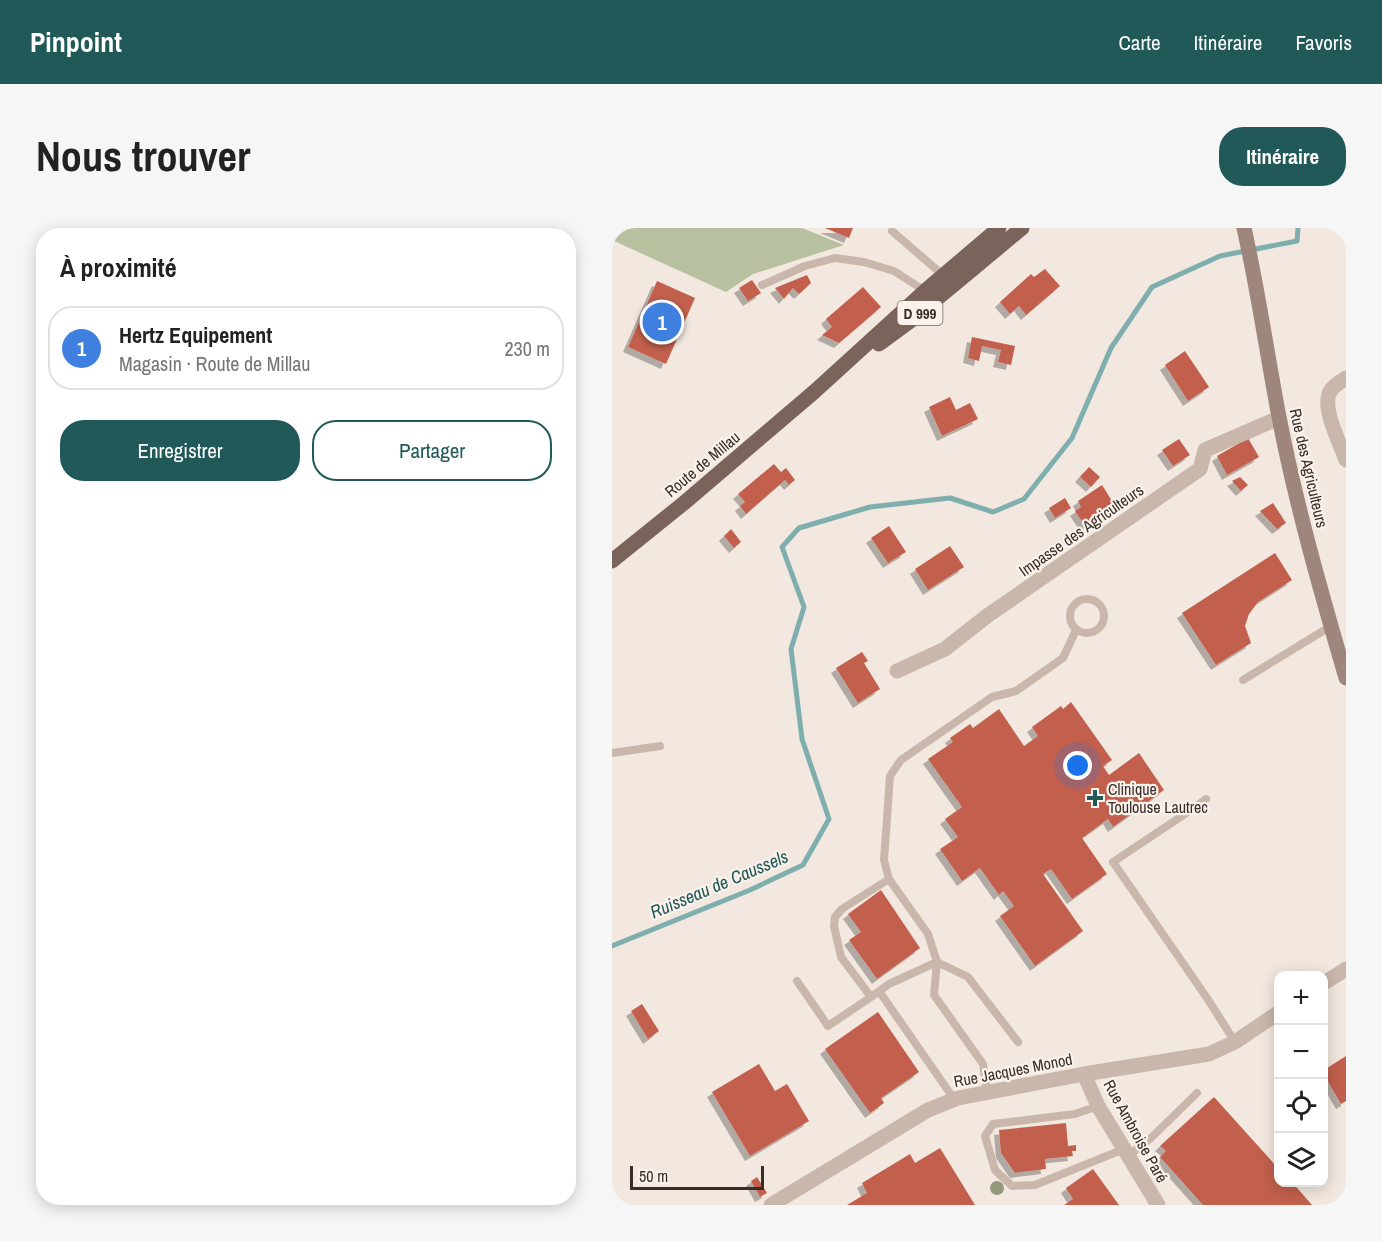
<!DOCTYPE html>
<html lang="fr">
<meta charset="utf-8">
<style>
body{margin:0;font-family:"Archivo Narrow",sans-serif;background:#f6f6f6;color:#222}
.controls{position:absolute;right:18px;bottom:18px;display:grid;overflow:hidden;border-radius:12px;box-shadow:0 3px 15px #0003}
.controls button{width:54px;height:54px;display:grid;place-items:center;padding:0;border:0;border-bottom:2px solid #e0e0e0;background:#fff;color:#222;font:30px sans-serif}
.scale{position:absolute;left:18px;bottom:15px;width:134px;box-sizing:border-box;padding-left:6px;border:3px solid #382d2a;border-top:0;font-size:16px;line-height:21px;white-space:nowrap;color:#382d2a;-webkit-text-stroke:4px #faf2eb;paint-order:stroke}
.you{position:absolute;left:466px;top:538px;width:21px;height:21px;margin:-15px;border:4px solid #fff;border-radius:50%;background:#1a73e8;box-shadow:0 0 0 9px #1a73e833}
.badge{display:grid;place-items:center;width:39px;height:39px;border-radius:50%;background:#205958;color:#fff;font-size:20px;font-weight:700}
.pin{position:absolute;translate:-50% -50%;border:3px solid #fff;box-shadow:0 2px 6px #0006}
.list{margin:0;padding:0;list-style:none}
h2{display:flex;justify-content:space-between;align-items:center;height:78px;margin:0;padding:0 24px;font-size:26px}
h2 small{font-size:20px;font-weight:400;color:#767676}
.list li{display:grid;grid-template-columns:39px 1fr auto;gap:18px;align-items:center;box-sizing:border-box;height:84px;margin:0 12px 12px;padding:0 12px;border:2px solid #e0e0e0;border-radius:24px}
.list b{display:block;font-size:22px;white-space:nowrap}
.list p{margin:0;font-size:20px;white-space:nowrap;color:#767676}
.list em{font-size:20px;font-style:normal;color:#767676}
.actions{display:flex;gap:12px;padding:18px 24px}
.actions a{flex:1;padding:14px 0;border:2px solid #205958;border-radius:24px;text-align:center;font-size:21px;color:#205958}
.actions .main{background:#205958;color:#fff}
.icon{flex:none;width:33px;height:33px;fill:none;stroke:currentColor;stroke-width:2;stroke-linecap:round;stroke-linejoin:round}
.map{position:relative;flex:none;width:734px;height:977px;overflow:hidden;border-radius:24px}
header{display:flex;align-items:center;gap:36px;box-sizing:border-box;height:84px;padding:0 30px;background:#205958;color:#fff}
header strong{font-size:28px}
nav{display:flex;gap:33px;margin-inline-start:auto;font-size:21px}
.intro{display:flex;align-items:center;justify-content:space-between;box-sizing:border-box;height:144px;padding:0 36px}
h1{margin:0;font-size:42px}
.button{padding:15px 27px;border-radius:24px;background:#205958;color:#fff;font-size:21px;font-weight:700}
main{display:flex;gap:36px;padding:0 36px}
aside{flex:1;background:#fff;border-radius:24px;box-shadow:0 3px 15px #0003}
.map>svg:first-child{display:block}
.green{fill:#b8c19f}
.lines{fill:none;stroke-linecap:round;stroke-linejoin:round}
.stream{stroke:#7eaead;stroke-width:5}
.building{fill:#c2614d;filter:url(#shadow)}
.lane{stroke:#cab7ab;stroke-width:8}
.street{stroke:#cab7ab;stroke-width:15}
.secondary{stroke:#9e867c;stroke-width:15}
.primary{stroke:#79635b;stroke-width:15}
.tree{fill:#96987e}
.poi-dot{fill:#205958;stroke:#faf2eb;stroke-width:2}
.labels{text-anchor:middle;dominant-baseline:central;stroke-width:4.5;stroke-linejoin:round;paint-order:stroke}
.shield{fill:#faf2eb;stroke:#726864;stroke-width:1.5}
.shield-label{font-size:15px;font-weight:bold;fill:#382d2a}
.street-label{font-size:16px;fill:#382d2a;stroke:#faf2eb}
.poi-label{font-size:16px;fill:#382d2a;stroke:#faf2eb;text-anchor:start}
.water-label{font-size:18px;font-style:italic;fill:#205958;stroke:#faf2eb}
</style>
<header>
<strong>Pinpoint</strong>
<nav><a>Carte</a><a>Itinéraire</a><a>Favoris</a></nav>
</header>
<div class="intro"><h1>Nous trouver</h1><a class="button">Itinéraire</a></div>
<main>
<aside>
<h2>À proximité<small></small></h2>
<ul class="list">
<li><span class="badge" style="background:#3f7fe0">1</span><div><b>Hertz Equipement</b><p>Magasin · Route de Millau</p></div><em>230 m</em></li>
</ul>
<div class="actions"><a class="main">Enregistrer</a><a>Partager</a></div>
</aside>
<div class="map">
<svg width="734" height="977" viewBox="0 0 734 977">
<defs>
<filter id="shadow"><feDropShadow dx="-5" dy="5" stdDeviation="0" flood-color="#0004"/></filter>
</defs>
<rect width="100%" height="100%" fill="#f2e8df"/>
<path class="green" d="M0,0H190L232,17L141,46L114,64L0,12Z"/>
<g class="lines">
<path class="stream" d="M0,718L138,662L191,637L217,591L190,511L179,421L192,379L170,319L187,300L258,279L338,270L381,284L412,271L460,210L499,120L540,59L608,28L685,13L686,0"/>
</g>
<path class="building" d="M213,0H241L237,10Z
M433,41L448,58L414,87L407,78L398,86L388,74L419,46L422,49Z
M195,47L199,55L187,66L181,60L172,71L163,60Z
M140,52L149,65L136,73L127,60Z
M45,53L83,70L54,136L16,119Z
M251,59L269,79L227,115L210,107L220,99L214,91Z
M360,109L403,118L399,137L386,134L389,122L370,118L367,133L356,130Z
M573,123L597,159L576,173L553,137Z
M338,169L344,182L358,175L366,191L330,208L317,179Z
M636,210L647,229L615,247L605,228Z
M567,211L578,227L561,238L550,222Z
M162,236L169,244L174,240L183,252L177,257L173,252L134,286L128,278L133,274L126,266Z
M477,239L488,249L479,259L468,249Z
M628,249L636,257L629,263L620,253Z
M490,257L505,281L473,298L463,283L469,279L466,273Z
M453,270L459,280L443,290L437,280Z
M661,275L674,295L665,301L648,283Z
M277,298L294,324L276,335L259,310Z
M119,301L129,314L122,320L112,308Z
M338,318L352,339L316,362L303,341Z
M663,325L680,352L646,374L637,386L633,398L639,415L604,437L570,385Z
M250,424L256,433L252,435L268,461L246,475L224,440Z
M459,474L500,532L491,538L497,547L527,525L552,562L501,599L496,591L470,610L495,646L460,671L439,641L431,646L471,703L423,738L388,688L402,678L391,663L387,667L368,640L350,653L328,621L346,609L333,591L350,579L316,531L341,514L338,510L358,496L361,500L387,481L412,518L426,508L420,499L449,478L451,481Z
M269,662L308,720L265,751L237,712L249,704L236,686Z
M30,776L47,803L36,811L19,783Z
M266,784L307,844L269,870L272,875L258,885L213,821Z
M734,828V873L729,876L712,847V842Z
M147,836L163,863L175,856L197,893L138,928L100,864Z
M602,869L666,940V954H680L700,977H591L548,929L554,923L548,918Z
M454,895L456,918L464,917V923H460L461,928L433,931L434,941L403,945L389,925L387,902Z
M328,920L363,977H235L255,965L250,955L298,926L303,935Z
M481,941L507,977H452L461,971L454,960Z
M145,949L155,965L148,969L139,953Z"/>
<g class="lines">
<path class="lane" d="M280,3L332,48
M150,57L193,38L223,30L252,34L282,43L313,63
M458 388a17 17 0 1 1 34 0a17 17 0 1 1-34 0Z
M631,452L719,398
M0,525L48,518
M594,571L582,580L501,634L595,770L623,814
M277,651L230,681L223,689L222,698L229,729L259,769L277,756L325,734L356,749L406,814
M185,753L216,798L259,769
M267,763L342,871
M375,864L371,836L322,767L325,734L316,706L277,651L272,632L278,548L289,532L380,469L404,463L451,430L464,402
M486,878L463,886L381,896L373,908L383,942L400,958L423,957L512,921
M516,928L539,910L585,865"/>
<path class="street" d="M734,150C728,154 719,159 717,166C711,183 728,215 734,232
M285,443L333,421L375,388L588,241L593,222L667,190
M712,755L734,741
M472,846L486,878L546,977
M159,977L316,882L346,870L472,846L597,826L623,814L666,785"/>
<path class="secondary" d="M632,0C646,62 655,126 667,189C684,277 709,364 734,450"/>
<path class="primary" d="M267,116L297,94L410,0
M0,333L72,275L202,164L313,63L387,0"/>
</g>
<circle class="tree" cx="385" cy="960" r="7"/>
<path class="poi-dot" d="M480 561h6v6h6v6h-6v6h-6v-6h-6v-6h6z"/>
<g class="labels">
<rect class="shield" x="285.5" y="73" width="45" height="24" rx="4.5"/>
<g class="shield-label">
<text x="308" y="85">D 999</text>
</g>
<g class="street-label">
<text transform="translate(90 236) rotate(-40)">Route de Millau</text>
<text transform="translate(697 240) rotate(77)">Rue des Agriculteurs</text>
<text transform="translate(469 302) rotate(-35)">Impasse des Agriculteurs</text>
<text transform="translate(401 842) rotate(-11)">Rue Jacques Monod</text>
<text transform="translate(524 903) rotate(61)">Rue Ambroise Paré</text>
</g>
<g class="poi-label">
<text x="496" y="561">Clinique<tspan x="496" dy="18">Toulouse Lautrec</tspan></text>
</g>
<g class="water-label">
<text transform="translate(107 656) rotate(-23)">Ruisseau de Caussels</text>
</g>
</g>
</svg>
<div class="controls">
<button>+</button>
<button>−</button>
<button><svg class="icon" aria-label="locate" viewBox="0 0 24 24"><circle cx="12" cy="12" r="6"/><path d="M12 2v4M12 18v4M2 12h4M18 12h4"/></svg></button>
<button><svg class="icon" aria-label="layers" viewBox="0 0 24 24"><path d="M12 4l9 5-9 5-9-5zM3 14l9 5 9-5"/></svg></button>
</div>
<div class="scale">50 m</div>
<div class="you"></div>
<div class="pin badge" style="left:50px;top:94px;background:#3f7fe0">1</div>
</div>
</main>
